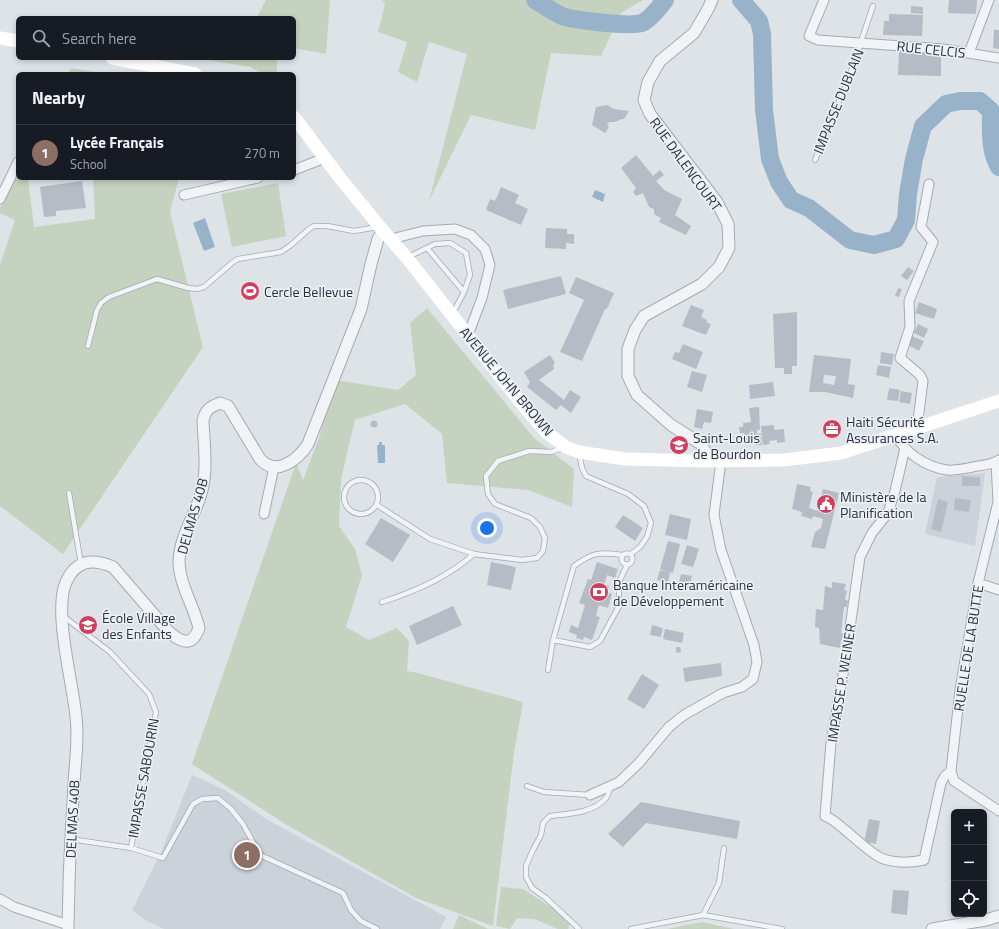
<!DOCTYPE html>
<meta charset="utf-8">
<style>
body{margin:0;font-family:"Titillium Web",sans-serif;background:#242831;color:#f1f3f6}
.controls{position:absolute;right:12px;bottom:12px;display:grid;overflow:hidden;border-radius:6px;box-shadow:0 2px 6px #0003}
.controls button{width:36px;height:36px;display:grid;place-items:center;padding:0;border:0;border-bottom:1px solid #363941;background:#171b24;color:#f1f3f6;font:20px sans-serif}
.you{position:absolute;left:487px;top:528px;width:14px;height:14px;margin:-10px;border:3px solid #fff;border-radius:50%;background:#1a73e8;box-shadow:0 0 0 6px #1a73e833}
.badge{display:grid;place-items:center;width:26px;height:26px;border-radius:50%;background:#d13f5f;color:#fff;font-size:13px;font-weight:700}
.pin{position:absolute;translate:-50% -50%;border:2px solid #fff;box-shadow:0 1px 4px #0006}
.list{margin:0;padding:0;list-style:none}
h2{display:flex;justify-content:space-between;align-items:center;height:52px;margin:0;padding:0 16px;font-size:17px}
h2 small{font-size:13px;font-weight:400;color:#9ea1a6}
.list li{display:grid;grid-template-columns:26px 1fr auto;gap:12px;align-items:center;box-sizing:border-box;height:56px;padding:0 16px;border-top:1px solid #363941}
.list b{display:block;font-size:15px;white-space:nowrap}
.list p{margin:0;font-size:13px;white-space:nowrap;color:#9ea1a6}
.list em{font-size:13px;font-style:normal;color:#9ea1a6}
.icon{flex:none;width:22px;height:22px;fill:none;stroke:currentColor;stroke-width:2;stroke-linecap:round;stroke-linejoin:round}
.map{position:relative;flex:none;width:999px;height:929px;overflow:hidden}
.search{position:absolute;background:#171b24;box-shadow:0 2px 6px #0003;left:16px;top:16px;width:280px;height:44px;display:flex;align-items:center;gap:10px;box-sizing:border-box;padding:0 14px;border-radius:6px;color:#9ea1a6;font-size:15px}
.panel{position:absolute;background:#171b24;box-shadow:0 2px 6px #0003;left:16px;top:72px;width:280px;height:108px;border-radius:6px}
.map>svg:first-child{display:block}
.built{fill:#ccd2da}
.green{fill:#c5d2bf}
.water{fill:#98b3c9}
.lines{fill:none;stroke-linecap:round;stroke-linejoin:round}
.river{stroke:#98b3c9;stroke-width:18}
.building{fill:#b5bcc5;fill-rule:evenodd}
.service-casing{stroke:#a3aab2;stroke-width:6}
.minor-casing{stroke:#a3aab2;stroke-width:11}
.tertiary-casing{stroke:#a3aab2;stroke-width:13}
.service{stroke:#f1f3f6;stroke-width:4.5}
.minor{stroke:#f1f3f6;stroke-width:9}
.tertiary{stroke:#f1f3f6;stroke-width:11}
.secondary{stroke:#fff;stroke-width:13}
.labels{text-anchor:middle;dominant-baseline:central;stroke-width:3;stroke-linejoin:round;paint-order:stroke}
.street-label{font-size:14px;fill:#27323f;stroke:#eef2f6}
.poi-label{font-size:14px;fill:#27323f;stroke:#eef2f6;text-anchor:start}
</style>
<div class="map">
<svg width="999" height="929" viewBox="0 0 999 929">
<rect width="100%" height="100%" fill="#dee3e8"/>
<path class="built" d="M985,473L975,546L925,534L937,477Z
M192,775L225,790L266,819L446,917L440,929H164L145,920L132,910L162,850Z"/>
<path class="green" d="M266,0H330L326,54L294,48V18H250L251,17H257Z
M382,0H643L621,13L601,56L551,53L535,130L471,115L429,201L467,54L429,42L417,82L398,72L407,42L378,32L385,4Z
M196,58H277V74H262L250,67Z
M71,68L106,74H68Z
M18,173V178H28L34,227L95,219L93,178H179L170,212L203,347L63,554L0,506V265L15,220L0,213V208Z
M278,183L286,236L232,247L221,194Z
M427,308L534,438L574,469L572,507L528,490L447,483L442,434L405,404L355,420L341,479L339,526L355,549L362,575L346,627L369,640L397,628L409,641L407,671L418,673L523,702L514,752L493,926L416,898L287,825L192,764L296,463L303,480L319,438L336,380L398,390L416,375L410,323Z
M501,887L523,889L571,920L568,929H558L534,919L517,918L510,929L496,926Z
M459,915L488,929H453Z
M702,922L734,929H667Z"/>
<path class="water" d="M595,190L605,194L603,202L592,197Z
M205,218L215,247L204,251L193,223Z
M379,442H382V445H385V463H378L377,445H379Z"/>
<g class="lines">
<path class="river" d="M535,0C543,5 553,12 562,16C574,20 633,28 644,22C653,16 659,8 665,0
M741,0L759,21L762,34L764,110L770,159L779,182L791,200L809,208L850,240L874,245L896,239L906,220L908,194L914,159L923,126L946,104L960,101H980L991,111C991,130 989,150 999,167"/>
</g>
<path class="building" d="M949,0H977L976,14L948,13Z
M911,6L923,7V14L911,13Z
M889,14L923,15L922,36L883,35L884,21H889Z
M994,30H999V49L993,48Z
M899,51L941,52V76L898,75Z
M607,105L614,109L629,111L624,119H622L615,122H609L607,125L609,127L605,133L592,125L596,107Z
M636,155L653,176L660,170L664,175L656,181L664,190L682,199L675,215L691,226L686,235L659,222L661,218L654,214V209L649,207L643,193L636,196L633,192L636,188L621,168Z
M82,181L86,208L56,211V216L44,217L40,187Z
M501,187L519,195L515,203L528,209L521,225L486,210L490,199L495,201Z
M546,228L567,229V234H574V244L566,243V249L545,248Z
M908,267L914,271L907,280L901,276Z
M561,276L566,294L508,309L503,290Z
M576,277L614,293L607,309H605L582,361L560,352L584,300L569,293Z
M898,288L902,289L899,297L895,296Z
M919,302L937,309L934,319L915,313Z
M691,305L704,310L701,317L707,320L706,322L711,324L706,335L682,326Z
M797,312V366H792V374H784V368H775L773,314Z
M918,324L928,329L924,338L914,333Z
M912,336L924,341L919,351L908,345Z
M683,344L703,352L696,369L672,359L675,352L679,353Z
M881,352L894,354L892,365L880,363Z
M550,355L555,363L553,365L554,369L539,380L564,400L570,390L581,397L571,413L561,405L556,410L527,387L530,382L524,372Z
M814,355L851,359L848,384L855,385L853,398L825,392H809ZM824,375L836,376L834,385L823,383Z
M878,365L891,367L889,378L876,375Z
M692,371L707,375L702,392L687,387Z
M773,382L775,396L750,399L749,385Z
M889,388L900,390L898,401L887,400Z
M901,391L912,393L910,404L899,402Z
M759,407L760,430H757V434L761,433L762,445H755V440L745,441L744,433H740L739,427H743V423L751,422L749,408Z
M697,409L713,412L711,423L704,422L702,429L694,427Z
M370.5 424a3.5 3.5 0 1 1 7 0a3.5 3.5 0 1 1-7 0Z
M774,425V430L784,429L785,442L777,443V440L769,441L770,444L763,445L761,426Z
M962,476L980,477V486H962Z
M797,484L811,487L810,491L813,492L809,508L818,511L823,489L839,493L825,549L811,547L815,532L821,528L823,519L813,516L812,519L801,516L802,512L792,509Z
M955,498L971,500L969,512L954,510Z
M938,499L948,502L941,532L931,529Z
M670,514L691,519L687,540L665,535Z
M623,515L643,528L635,541L615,527Z
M381,518L410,535L393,562L365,544Z
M668,541L680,544L673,573L670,572L668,583L657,580L660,570L667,572L660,569Z
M687,545L699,549L693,567L681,564Z
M491,562L516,567L511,590L487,585Z
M597,562L618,569L615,578L607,575L604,585L609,586L607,592L612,594L608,608L599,605L596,616L600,617L592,640L584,637L583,640L576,638L577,635L569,632L571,625L578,628L585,605L579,603L588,579L591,580Z
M681,574L692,576L689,588L678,586Z
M832,582L846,584L844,590L847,591L845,599L848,601L847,607H844L841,633L844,634L842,640H841L840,648L820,644L819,628L815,627L816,609L823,610L825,586L832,588Z
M453,606L462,625L417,645L409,626Z
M652,625L663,628L661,637L650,635Z
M665,629L684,633L682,643L663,639Z
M676,647H680L681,652L676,653Z
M721,663L722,676L685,682L683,668Z
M642,674L659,685L644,709L627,699Z
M641,802L740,821L737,839L646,823L623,847L608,834Z
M869,819L880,821L876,844L864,842Z
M893,890L909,891L907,915L891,913Z"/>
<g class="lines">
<defs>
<path id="service" d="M815,160L849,77L873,6
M427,248L464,292
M408,257L435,244L450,243L466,253L470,275L464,292L453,313
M88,346L97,310L101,303L109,297L157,279L188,288L197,289L204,287L233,262L238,259L281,252L291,245L309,229L314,226H327L354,231L378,227
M579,453L582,468L586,476L628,494L644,506L651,523L647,537L640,547L631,554
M344 497a17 17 0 1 1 34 0a17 17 0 1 1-34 0Z
M69,493L81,564
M377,505L430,539L474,554L522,560L537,558L543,551L545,538L540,527L531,518L495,504L488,494L486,476L498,461L529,451L551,452L563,448
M621.5 559a5.5 5.5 0 1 1 11 0a5.5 5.5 0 1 1-11 0Z
M382,602C414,592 449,576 474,554
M63,616L110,652L149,694L156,712L131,848
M553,640L590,647L600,641L619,606V582L627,565
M548,670L553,640L574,566C593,552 599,552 622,555
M527,786L544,792L590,795
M70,839L131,848L163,858L193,804L202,799L218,798L231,809L243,824L260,855L343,893L351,910L361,921L377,929
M724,848L719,883L703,915L782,929
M579,929L546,898L532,888L526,877V866L533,850L541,835L543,823L550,816C567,814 594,813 606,798C608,796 609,790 611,787
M631,929L703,915"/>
<path id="minor" d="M824,0L809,36L818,40L943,49L999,58
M969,53L989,0
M294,170L325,158
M184,195L258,178
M0,199L18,162
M391,239L423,231L455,229L471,235L485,249L490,265L482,298L468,335
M917,428L923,381L920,375L900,358L910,327L909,301L933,242L921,227L929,184
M895,434C905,453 926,467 947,470C956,471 969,468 978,466C985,465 993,464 999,460
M905,448L895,491L888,513L872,533L860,557L845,663L831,743L825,816C833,819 839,825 845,830C855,838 865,848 876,855C889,864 910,863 924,860L941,783L945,776L951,771
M996,462L998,502L978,583L960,690L951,771L954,781L999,811
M264,514L274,467
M978,583L999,590
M590,795L619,782L639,763L669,727L684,715L723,693L742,687L753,679L757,662L754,645L721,550L714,515L721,461
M0,899L14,907L68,925"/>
<path id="tertiary" d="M705,461V451L701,444L671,425L637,395L628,376V349L635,330L644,316L702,284L719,267L729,248L728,224L717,202L650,114L644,100L648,82L660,61L694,33L708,9L712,0
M68,929C68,914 69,899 69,884C70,850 72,817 74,784C75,762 79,739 76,717C73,683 53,612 66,582C76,560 92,558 113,567L169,632C182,643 192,647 199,628C194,606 179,584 179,561C180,537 194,517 201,494C208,471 204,445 203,421C205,410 210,407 220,403L228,406L260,459C276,477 298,460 308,444L361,309L371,264L378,239L383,231
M932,929L986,920L999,916"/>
</defs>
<use href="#service" class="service-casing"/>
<use href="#minor" class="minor-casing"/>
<use href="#tertiary" class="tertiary-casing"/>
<use href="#service" class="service"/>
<use href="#minor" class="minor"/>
<use href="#tertiary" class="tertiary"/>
<path class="secondary" d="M0,38L18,41
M112,58L195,74
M294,117L340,178L380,227L407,258L526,409L546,432L566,447L579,452L625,459L705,461L784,460L841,453L999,401"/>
</g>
<defs>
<symbol id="stadium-disc" viewBox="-11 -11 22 22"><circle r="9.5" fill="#d13f5f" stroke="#eef2f6"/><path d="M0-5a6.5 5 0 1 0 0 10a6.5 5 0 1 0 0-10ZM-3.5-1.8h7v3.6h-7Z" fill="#fff"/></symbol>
<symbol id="office-disc" viewBox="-11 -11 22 22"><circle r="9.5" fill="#d13f5f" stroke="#eef2f6"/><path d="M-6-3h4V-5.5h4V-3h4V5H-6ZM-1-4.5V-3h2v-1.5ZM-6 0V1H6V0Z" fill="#fff"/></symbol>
<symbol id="school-disc" viewBox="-11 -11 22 22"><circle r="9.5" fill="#d13f5f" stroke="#eef2f6"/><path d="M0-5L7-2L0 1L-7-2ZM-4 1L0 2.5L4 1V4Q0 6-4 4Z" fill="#fff"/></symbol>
<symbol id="civic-disc" viewBox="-11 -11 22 22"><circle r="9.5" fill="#d13f5f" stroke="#eef2f6"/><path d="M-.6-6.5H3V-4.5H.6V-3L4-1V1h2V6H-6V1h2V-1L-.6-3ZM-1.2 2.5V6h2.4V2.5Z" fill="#fff"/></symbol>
<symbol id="bank-disc" viewBox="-11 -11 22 22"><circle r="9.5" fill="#d13f5f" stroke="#eef2f6"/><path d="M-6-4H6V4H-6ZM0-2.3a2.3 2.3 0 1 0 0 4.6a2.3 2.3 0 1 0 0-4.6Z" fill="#fff"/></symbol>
</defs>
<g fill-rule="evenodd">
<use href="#stadium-disc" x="239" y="280" width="22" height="22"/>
<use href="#office-disc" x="821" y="418" width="22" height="22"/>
<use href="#school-disc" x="668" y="434" width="22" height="22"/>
<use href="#civic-disc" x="815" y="493" width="22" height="22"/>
<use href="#bank-disc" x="588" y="581" width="22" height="22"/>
<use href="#school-disc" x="77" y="614" width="22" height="22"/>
</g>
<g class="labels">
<g class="street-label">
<text transform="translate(931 49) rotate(6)">RUE CELCIS</text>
<text transform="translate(838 101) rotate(-68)">IMPASSE DUBLAIN</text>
<text transform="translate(686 164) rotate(54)">RUE DALENCOURT</text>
<text transform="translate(507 381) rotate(50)">AVENUE JOHN BROWN</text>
<text transform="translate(192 516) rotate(-74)">DELMAS 40B</text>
<text transform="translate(968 648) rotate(-81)">RUELLE DE LA BUTTE</text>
<text transform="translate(841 683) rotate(-81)">IMPASSE P. WEINER</text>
<text transform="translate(143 778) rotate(-80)">IMPASSE SABOURIN</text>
<text transform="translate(72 819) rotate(-87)">DELMAS 40B</text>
</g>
<g class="poi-label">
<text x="264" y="291">Cercle Bellevue</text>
<text x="846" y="421">Haiti Sécurité<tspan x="846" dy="16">Assurances S.A.</tspan></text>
<text x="693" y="437">Saint-Louis<tspan x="693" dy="16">de Bourdon</tspan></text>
<text x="840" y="496">Ministère de la<tspan x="840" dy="16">Planification</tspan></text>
<text x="613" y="584">Banque Interaméricaine<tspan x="613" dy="16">de Développement</tspan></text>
<text x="102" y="617">École Village<tspan x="102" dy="16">des Enfants</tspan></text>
</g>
</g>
</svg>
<div class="controls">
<button>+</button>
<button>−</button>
<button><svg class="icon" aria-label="locate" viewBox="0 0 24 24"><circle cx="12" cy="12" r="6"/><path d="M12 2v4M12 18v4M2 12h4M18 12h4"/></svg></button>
</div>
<div class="you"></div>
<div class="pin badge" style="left:247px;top:855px;background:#8d6e63">1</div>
<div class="search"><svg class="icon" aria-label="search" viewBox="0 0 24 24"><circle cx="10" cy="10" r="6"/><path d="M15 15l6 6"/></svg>Search here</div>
<section class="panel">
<h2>Nearby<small></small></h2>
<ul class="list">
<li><span class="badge" style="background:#8d6e63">1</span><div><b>Lycée Français</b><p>School</p></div><em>270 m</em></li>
</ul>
</section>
</div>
